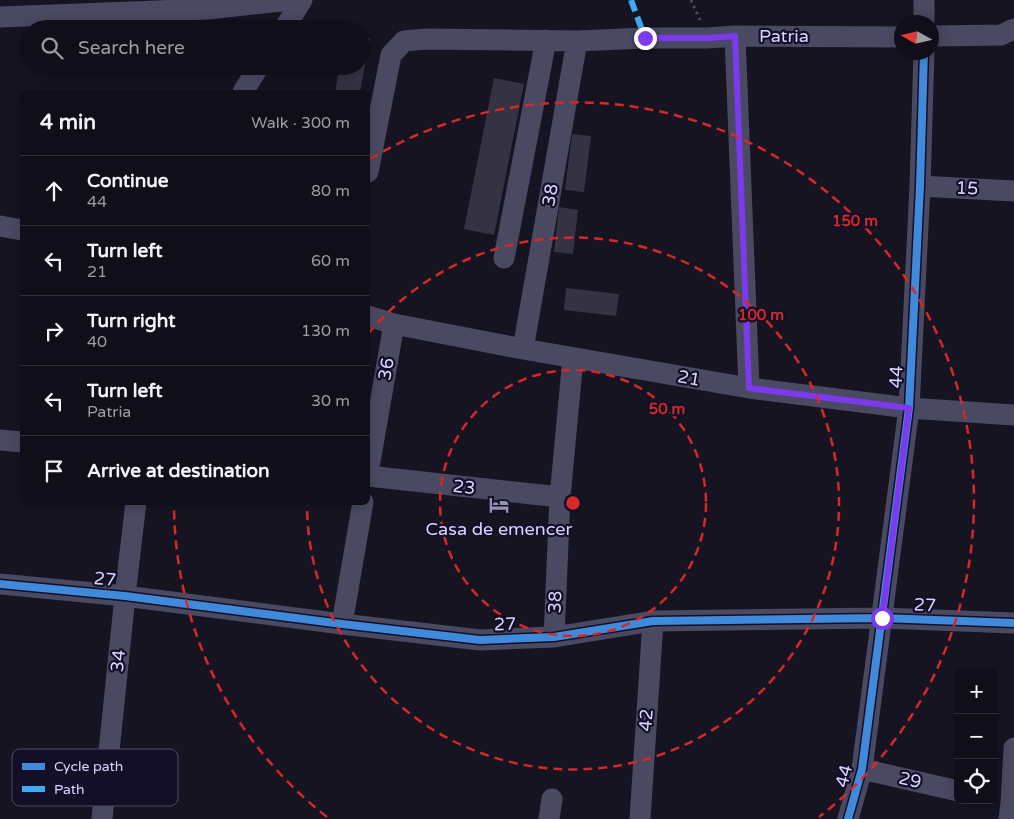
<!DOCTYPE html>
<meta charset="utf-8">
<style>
body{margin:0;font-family:"Varela Round",sans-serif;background:#191822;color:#f1f3f6}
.controls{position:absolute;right:15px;bottom:15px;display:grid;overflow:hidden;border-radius:8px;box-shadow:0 2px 12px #0003}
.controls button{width:45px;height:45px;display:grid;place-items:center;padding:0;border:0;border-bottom:1px solid #302f38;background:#100f19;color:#f1f3f6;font:25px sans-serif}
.compass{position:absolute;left:894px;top:15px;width:45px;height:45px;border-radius:50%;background:#100f19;box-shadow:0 2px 12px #0003;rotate:278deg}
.stop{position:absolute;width:15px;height:15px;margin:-11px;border:4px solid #7c3aed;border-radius:50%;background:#fff}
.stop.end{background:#7c3aed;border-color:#fff;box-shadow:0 1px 5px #0008}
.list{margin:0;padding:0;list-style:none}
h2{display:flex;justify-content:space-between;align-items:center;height:65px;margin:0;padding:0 20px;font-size:21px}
h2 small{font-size:16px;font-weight:400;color:#9c9ca2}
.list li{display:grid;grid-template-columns:32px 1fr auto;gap:15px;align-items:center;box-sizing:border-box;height:70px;padding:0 20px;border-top:1px solid #302f38}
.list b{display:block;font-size:19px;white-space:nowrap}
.list p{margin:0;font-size:16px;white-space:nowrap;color:#9c9ca2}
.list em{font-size:16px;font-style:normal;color:#9c9ca2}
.icon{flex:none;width:28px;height:28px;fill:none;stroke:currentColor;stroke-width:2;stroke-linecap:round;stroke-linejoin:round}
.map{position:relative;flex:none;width:1014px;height:819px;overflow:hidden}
.search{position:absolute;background:#100f19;box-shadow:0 2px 12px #0003;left:20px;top:20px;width:350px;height:55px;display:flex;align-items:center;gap:12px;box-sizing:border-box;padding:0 18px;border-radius:28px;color:#9c9ca2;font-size:19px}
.panel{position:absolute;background:#100f19;box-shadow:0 2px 12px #0003;left:20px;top:90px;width:350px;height:415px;border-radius:8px}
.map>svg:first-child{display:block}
.building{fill:#343243}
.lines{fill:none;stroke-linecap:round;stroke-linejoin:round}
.path{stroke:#44505f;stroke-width:3;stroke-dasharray:2.5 4;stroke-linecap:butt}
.minor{stroke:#4a4962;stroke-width:21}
.quiet{stroke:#3fa9f5;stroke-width:6;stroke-dasharray:12 6;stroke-linecap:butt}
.cycleway-casing{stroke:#130f26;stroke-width:11}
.cycleway{stroke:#408adc;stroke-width:8}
.route{stroke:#7c3aed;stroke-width:6}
.ring{fill:none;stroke:#d62828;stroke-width:2.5;stroke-dasharray:9 6}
.labels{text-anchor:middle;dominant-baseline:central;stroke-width:4.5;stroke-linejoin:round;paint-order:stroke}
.street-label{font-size:18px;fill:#d9d4ff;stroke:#130f26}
.poi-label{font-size:18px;fill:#d9d4ff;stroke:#130f26}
.key{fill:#130f26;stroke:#4e4a67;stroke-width:1}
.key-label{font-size:14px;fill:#d9d4ff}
.centre{fill:#d62828;stroke:#130f26;stroke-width:2.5}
.ring-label{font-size:15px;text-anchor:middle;font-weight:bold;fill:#d62828;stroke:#130f26;stroke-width:4.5;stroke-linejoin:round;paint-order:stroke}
</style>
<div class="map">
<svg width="1014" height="819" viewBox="0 0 1014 819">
<rect width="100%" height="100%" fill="#161421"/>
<path class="building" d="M361,37L370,38L360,92H335L340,66H361Z
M494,78L524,84L494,235L464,229Z
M572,134L591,136L584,192L565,190Z
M559,207L578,210L573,254L554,252Z
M566,288L619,294L616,316L564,310Z"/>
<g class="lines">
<path class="path" d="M691,0L700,20"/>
<path class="minor" d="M924,0V22
M0,17L208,9L291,0
M284,29L302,0
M735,36L749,388
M932,36L1001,35L1014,29
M243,92L259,66
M368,172L391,55L404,41L427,39L577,41L645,38H707L735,36L902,37
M920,186L1014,191
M0,226L22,230
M504,258L546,40
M368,316L394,324L523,349L749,388L909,408L1014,415
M523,349L577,41
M0,440L22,442
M368,473L394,324
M368,476L560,497
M0,584L125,596L342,624L480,640L554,637L653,621L882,618L1014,623
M342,624L363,502
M554,637L560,497L573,358
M862,769L958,791
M102,819L125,596L136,502
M549,819L552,799
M640,819L653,621
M848,819L862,769L909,408L920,186L924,52
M1009,819L1011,803L1014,748"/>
<path class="quiet" d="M631,0L645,38"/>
<defs>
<path id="cycleway" d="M0,584L125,596L342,624L480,640L554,637L653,621L882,618L1014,623
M848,819L862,769L909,408L920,186L924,52"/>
</defs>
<use href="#cycleway" class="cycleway-casing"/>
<use href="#cycleway" class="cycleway"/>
</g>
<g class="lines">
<path class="route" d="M645,38H708L735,36L749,388L909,408L882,618"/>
</g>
<g class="ring">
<circle cx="573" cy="503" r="133"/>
<path d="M368 334A266 266 0 1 1 307 503"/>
<path d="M327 817A399 399 0 0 1 174 503M370 159A399 399 0 0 1 819 817"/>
</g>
<defs>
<symbol id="hotel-bare" viewBox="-9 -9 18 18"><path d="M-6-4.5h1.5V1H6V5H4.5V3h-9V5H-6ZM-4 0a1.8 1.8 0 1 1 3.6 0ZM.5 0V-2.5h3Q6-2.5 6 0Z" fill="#9591b1" stroke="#130f26" stroke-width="2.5" paint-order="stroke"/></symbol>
</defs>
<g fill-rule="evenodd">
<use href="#hotel-bare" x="485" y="491" width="28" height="28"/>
</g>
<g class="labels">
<g class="street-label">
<text x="784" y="36">Patria</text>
<text transform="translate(967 188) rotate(3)">15</text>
<text transform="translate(550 195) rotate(-80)">38</text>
<text transform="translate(386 369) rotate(-80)">36</text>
<text transform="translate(896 377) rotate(-87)">44</text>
<text transform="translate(689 378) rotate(10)">21</text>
<text transform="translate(464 487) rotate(6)">23</text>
<text transform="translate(105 579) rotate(5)">27</text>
<text transform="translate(555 602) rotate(-88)">38</text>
<text transform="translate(925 605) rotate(2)">27</text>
<text transform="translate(505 624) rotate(-2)">27</text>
<text transform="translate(118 661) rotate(-84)">34</text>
<text transform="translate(646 720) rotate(-86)">42</text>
<text transform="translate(844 776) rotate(-76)">44</text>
<text transform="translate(910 780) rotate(13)">29</text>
</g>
<g class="poi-label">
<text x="499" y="529">Casa de emencer</text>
</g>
</g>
<rect x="12" y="749" width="166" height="57" rx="8" class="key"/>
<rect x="22" y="763" width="23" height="7" fill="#408adc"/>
<rect x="22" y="786" width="23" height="6" fill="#3fa9f5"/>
<g class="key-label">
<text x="54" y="771">Cycle path</text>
<text x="54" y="794">Path</text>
</g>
<circle cx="573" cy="503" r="8" class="centre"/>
<g class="ring-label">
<text x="855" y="226">150 m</text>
<text x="761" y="320">100 m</text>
<text x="667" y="414">50 m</text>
</g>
</svg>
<div class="controls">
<button>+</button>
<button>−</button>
<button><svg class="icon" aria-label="locate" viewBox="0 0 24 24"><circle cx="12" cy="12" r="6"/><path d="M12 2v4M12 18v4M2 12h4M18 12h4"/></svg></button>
</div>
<svg class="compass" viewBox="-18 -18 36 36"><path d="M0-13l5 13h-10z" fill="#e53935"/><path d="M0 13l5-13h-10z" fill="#9c9ca2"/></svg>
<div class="stop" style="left:882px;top:618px"></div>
<div class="stop end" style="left:645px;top:38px"></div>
<div class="search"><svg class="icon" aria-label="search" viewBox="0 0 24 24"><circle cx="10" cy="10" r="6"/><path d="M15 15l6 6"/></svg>Search here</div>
<section class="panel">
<h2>4 min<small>Walk · 300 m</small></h2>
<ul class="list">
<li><svg class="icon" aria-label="ahead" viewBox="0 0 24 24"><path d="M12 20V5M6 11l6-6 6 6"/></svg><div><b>Continue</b><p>44</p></div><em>80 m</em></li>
<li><svg class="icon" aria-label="left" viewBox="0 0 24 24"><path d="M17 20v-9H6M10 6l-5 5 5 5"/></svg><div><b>Turn left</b><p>21</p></div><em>60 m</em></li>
<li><svg class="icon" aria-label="right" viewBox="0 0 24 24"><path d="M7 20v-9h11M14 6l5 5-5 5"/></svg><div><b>Turn right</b><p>40</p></div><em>130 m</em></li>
<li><svg class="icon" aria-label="left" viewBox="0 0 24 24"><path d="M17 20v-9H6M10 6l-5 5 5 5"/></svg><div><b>Turn left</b><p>Patria</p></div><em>30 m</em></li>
<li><svg class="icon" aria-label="arrive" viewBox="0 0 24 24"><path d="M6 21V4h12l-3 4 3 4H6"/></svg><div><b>Arrive at destination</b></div></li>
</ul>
</section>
</div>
